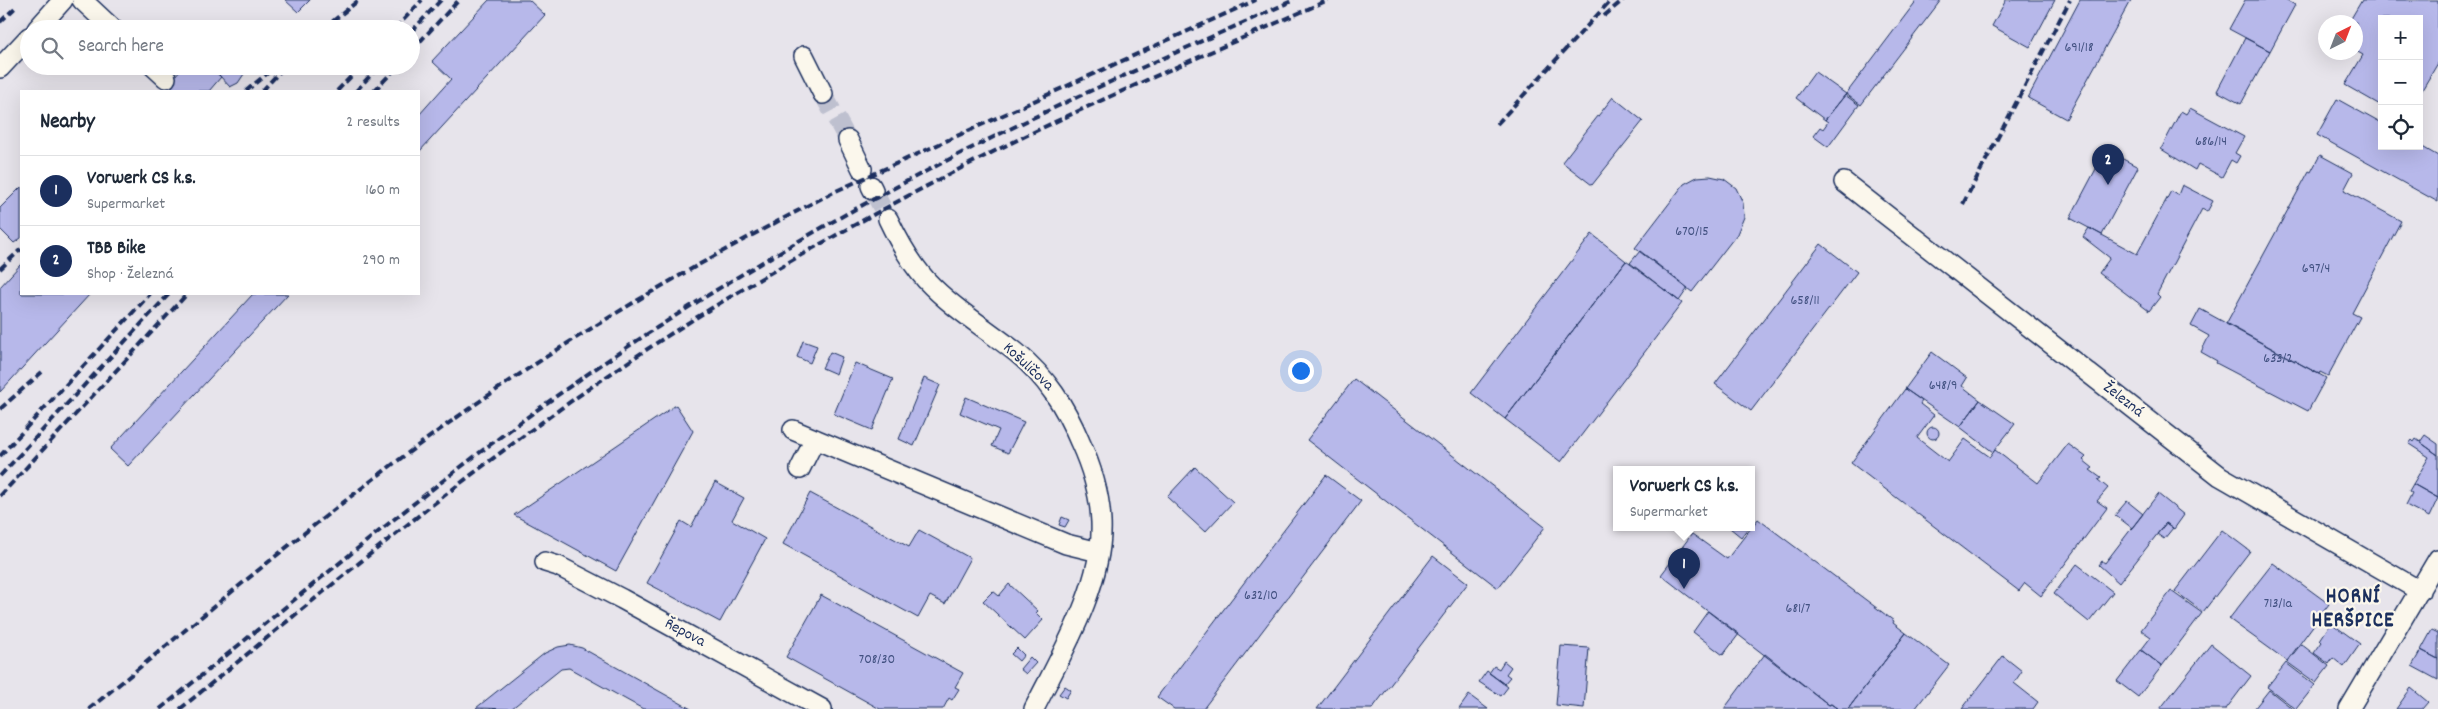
<!DOCTYPE html>
<meta charset="utf-8">
<style>
body{margin:0;font-family:Dekko,sans-serif;background:#f6f6f7;color:#1f2937}
.controls{position:absolute;right:15px;top:15px;display:grid;overflow:hidden;border-radius:0px;box-shadow:0 5px 20px #0002}
.controls button{width:45px;height:45px;display:grid;place-items:center;padding:0;border:0;border-bottom:1px solid #e0e1e3;background:#fff;color:#1f2937;font:25px sans-serif}
.compass{position:absolute;left:2318px;top:15px;width:45px;height:45px;border-radius:50%;background:#fff;box-shadow:0 5px 20px #0002;rotate:42deg}
.you{position:absolute;left:1300px;top:370px;width:18px;height:18px;margin:-12px;border:4px solid #fff;border-radius:50%;background:#1a73e8;box-shadow:0 0 0 8px #1a73e833}
.badge{display:grid;place-items:center;width:32px;height:32px;border-radius:50%;background:#1b2f5e;color:#fff;font-size:16px;font-weight:700}
.pin{position:absolute;translate:-50% -41px;filter:drop-shadow(0 1px 2px #0008)}
.pin::after{content:'';position:absolute;top:26px;width:18px;height:15px;background:inherit;clip-path:polygon(0 0,100% 0,50% 100%)}
.popup{position:absolute;left:1613px;top:466px;width:142px;height:65px;box-sizing:border-box;display:grid;place-content:center;border-radius:0px;background:#fff;filter:drop-shadow(0 1px 4px #0005);font-size:16px;white-space:nowrap;color:#747a83}
.popup b{font-size:19px;color:#1f2937}
.popup::after{content:'';position:absolute;left:50%;top:100%;margin-left:-10px;border:10px solid transparent;border-top-color:#fff}
.list{margin:0;padding:0;list-style:none}
h2{display:flex;justify-content:space-between;align-items:center;height:65px;margin:0;padding:0 20px;font-size:21px}
h2 small{font-size:16px;font-weight:400;color:#747a83}
.list li{display:grid;grid-template-columns:32px 1fr auto;gap:15px;align-items:center;box-sizing:border-box;height:70px;padding:0 20px;border-top:1px solid #e0e1e3}
.list b{display:block;font-size:19px;white-space:nowrap}
.list p{margin:0;font-size:16px;white-space:nowrap;color:#747a83}
.list em{font-size:16px;font-style:normal;color:#747a83}
.icon{flex:none;width:28px;height:28px;fill:none;stroke:currentColor;stroke-width:2;stroke-linecap:round;stroke-linejoin:round}
.map{position:relative;flex:none;width:2438px;height:709px;overflow:hidden}
.search{position:absolute;background:#fff;box-shadow:0 5px 20px #0002;left:20px;top:20px;width:400px;height:55px;display:flex;align-items:center;gap:12px;box-sizing:border-box;padding:0 18px;border-radius:28px;color:#747a83;font-size:19px}
.panel{position:absolute;background:#fff;box-shadow:0 5px 20px #0002;left:20px;top:90px;width:400px;height:205px;border-radius:0px}
.map>svg:first-child{display:block}
.building{fill:#b7b8ea;stroke:#1b2f5e}
.lines{fill:none;stroke-linecap:round;stroke-linejoin:round}
.street-tunnel{stroke:#bec0cf;stroke-width:19;stroke-dasharray:19 9;stroke-linecap:butt}
.street-casing{stroke:#1b2f5e;stroke-width:22}
.street{stroke:#fbf7ec;stroke-width:19}
.rail{stroke:#1b2f5e;stroke-width:4;stroke-dasharray:8 4;stroke-linecap:butt}
.labels{text-anchor:middle;dominant-baseline:central;stroke-width:4.5;stroke-linejoin:round;paint-order:stroke}
.number-label{font-size:14px;fill:#425181}
.street-label{font-size:16px;fill:#1b2f5e;stroke:#fbf7ec}
.district-label{font-size:21px;font-weight:bold;letter-spacing:1px;fill:#1b2f5e;stroke:#fbf7ec}
</style>
<div class="map">
<svg width="2438" height="709" viewBox="0 0 2438 709">
<rect width="100%" height="100%" fill="#e7e4eb"/>
<filter id="ink" filterUnits="userSpaceOnUse"><feTurbulence type="fractalNoise" baseFrequency=".02" numOctaves="2"/><feDisplacementMap in="SourceGraphic" scale="10" xChannelSelector="R" yChannelSelector="G"/><feConvolveMatrix kernelMatrix="1 2 1 2 8 2 1 2 1" color-interpolation-filters="sRGB"/></filter>
<g filter="url(#ink)">
<path class="building" d="M285,0H310L298,12Z
M489,0H529L545,15L419,152V115L451,79L432,61Z
M1917,0H1941L1861,105L1846,94Z
M2006,0H2055L2030,47L1992,26Z
M2080,0H2131L2066,119L2028,98Z
M2245,0H2286L2295,5L2270,51L2229,29Z
M2362,0H2438V63L2419,95V19H2382V106L2345,85L2363,55L2356,51V22H2349Z
M2245,38L2270,51L2241,104L2217,91Z
M184,66H209L221,77L209,91H161Z
M209,66H227L219,75Z
M227,66L248,68L238,83L230,87L219,75Z
M1815,72L1846,94L1825,120L1796,98Z
M1845,95L1859,105L1828,147L1813,136L1820,127L1823,129L1828,122L1825,120Z
M1613,97L1643,121L1592,185L1562,162Z
M2337,99L2382,124V146L2419,145L2438,156V202L2317,135Z
M2190,108L2244,137L2235,153L2240,156L2236,163L2231,160L2222,177L2198,164L2195,170L2161,149L2181,111L2186,114Z
M2106,150L2138,167L2102,235L2070,218Z
M2320,155L2353,173L2344,190L2401,221L2352,313L2360,317L2328,376L2320,372L2319,374L2226,324L2309,171L2311,172Z
M1710,176L1724,179L1736,188L1743,203L1744,217L1737,234L1692,292L1635,248L1684,184L1697,177Z
M2182,185L2213,201L2207,212L2202,209L2157,294L2160,297L2149,311L2099,273L2110,258L2083,237L2089,228L2137,254L2171,191L2178,195Z
M21,187V238L14,243L0,229V208Z
M1592,234L1626,261L1505,419L1471,393Z
M1821,244L1857,272L1751,411L1715,384Z
M1640,251L1688,288L1679,301L1630,263Z
M1626,261L1682,303L1561,462L1505,419Z
M21,264V294H90L0,392V287Z
M253,294H288L128,466L110,449Z
M2200,309L2326,378L2308,411L2216,363L2217,361L2201,352L2209,336L2191,326Z
M803,341L817,346L810,363L797,357Z
M830,352L842,357L836,374L822,368Z
M1932,352L1967,378L1962,386L1980,400L1960,427L1905,389Z
M855,363L893,379L872,430L834,414Z
M924,378L940,385L914,446L899,439Z
M1354,379L1545,527L1498,588L1307,440Z
M1905,389L1922,401L1920,404L1934,415L1917,438L1948,462L1965,439L1990,457L1995,450L2038,483L2068,444L2086,457L2083,460L2093,468L2090,470L2101,478L2098,480L2108,488L2097,501L2107,508L2041,596L2025,583L2019,591L1851,463Z
M966,397L1024,422L1008,453L992,446L999,430L960,413Z
M1980,400L2015,424L1993,452L1960,427Z
M676,405L693,431L616,571L514,515Z
M1927 433a6 6 0 1 1 12 0a6 6 0 1 1-12 0Z
M2425,435L2438,444V455L2420,442Z
M2416,439L2438,455V498L2413,484L2429,457L2409,444L2412,440L2414,442Z
M1195,467L1233,502L1205,532L1167,497Z
M1326,475L1361,501L1203,709H1174L1157,697Z
M715,482L744,498L732,520L765,539L720,622L647,583L681,521L691,527Z
M2413,484L2438,498L2429,517L2406,505L2412,493L2409,491Z
M810,493L909,547L919,530L970,558L945,604L930,596L918,618L783,544Z
M2158,494L2184,515L2174,529L2166,523L2119,583L2099,565L2102,561L2105,563Z
M2127,501L2143,514L2132,528L2115,515Z
M1062,517L1069,520L1065,527L1059,525Z
M1758,519L1894,621L1893,623L1906,633L1848,709H1838L1831,704L1829,705L1661,575L1692,534L1727,559Z
M2166,523L2173,528L2164,539L2157,534Z
M1730,528H1748L1741,537Z
M2222,530L2250,551L2203,612L2175,591Z
M1433,556L1468,583L1372,709H1317Z
M2273,563L2329,604L2287,661L2229,619Z
M2077,564L2113,592L2089,622L2054,594Z
M1009,584L1038,611L1036,613L1043,620L1025,640L983,601L993,591L999,596Z
M2171,591L2202,613L2162,666L2141,650L2151,637L2141,630Z
M821,595L963,673L955,687L959,689L952,700L949,698L943,709H880L786,657Z
M1708,611L1739,634L1723,655L1693,632Z
M2331,623L2360,644L2344,667L2333,658L2329,664L2314,653L2322,642L2320,640Z
M2432,630L2438,633V659L2421,650Z
M1906,633L1949,665L1915,709H1848Z
M2211,644L2251,676L2226,709H2160Z
M2301,644L2329,666L2316,683L2287,662Z
M570,645L582,648L691,709H643L569,668L561,669L511,709L476,708L545,653L558,647Z
M1561,646L1589,648L1584,708L1556,705Z
M1017,648L1024,655L1019,661L1011,654Z
M2141,650L2162,666L2138,697L2117,681Z
M2421,650L2438,659V680L2412,666Z
M1765,654L1829,705L1831,704L1838,709H1724Z
M2003,656L2022,671L2014,683L2038,702L2033,709H1962Z
M1030,657L1036,663L1026,674L1020,669Z
M1504,661L1511,667L1506,674L1510,677L1504,684L1489,673L1494,666L1499,669Z
M2286,663L2315,685L2296,709L2267,687Z
M1487,671L1508,687L1501,696L1479,682Z
M1065,686L1071,690L1066,698L1059,694Z
M2411,688L2428,702L2422,709H2396Z
M2269,690L2293,709H2254Z
M1469,695L1488,709H1459Z"/>
<g class="lines">
<path class="street-tunnel" d="M823,94L848,140
M873,190L888,219"/>
<defs>
<path id="street" d="M82,0L113,29
M37,29L63,0
M804,56L823,94
M153,66L166,78
M0,68L29,37
M848,140L862,169
M1844,182L2220,476L2420,591
M871,186L873,190
M888,219C898,240 910,262 926,280C952,308 987,329 1017,353C1047,378 1065,406 1080,442C1091,466 1100,495 1101,522C1104,584 1061,655 1034,709
M793,430L1066,544L1099,552
M800,469L815,439
M545,562L558,566L622,599L822,709
M2349,709L2438,559"/>
</defs>
<use href="#street" class="street-casing"/>
<use href="#street" class="street"/>
<path class="rail" d="M1604,16L1623,0
M0,22L16,7
M323,29L359,0
M395,29L422,0
M411,32L441,0
M411,51L459,0
M246,91L276,66
M262,91L285,66
M337,91L361,66
M356,91L379,66
M374,91L398,66
M1497,124L1611,0
M1963,204L2070,0
M0,269L21,249
M0,409L42,372
M0,456L150,294
M0,476L169,294
M0,496L187,294
M89,709C212,609 333,505 463,413C581,330 707,257 836,191L1256,0
M160,709C323,578 482,440 658,327C781,247 909,177 1041,114C1125,74 1210,38 1294,0
M180,709C358,564 533,415 730,297C814,246 900,199 987,155C1098,99 1215,51 1328,0"/>
</g>
</g>
<g class="labels">
<g class="number-label">
<text x="2079" y="48">691/18</text>
<text x="2211" y="142">686/14</text>
<text x="1692" y="232">670/15</text>
<text x="2316" y="269">697/4</text>
<text x="1805" y="301">658/11</text>
<text x="2278" y="359">633/2</text>
<text x="1943" y="386">648/9</text>
<text x="1261" y="596">632/10</text>
<text x="2278" y="604">713/1a</text>
<text x="1798" y="609">681/7</text>
<text x="877" y="660">708/30</text>
</g>
<g class="street-label">
<text transform="translate(1028 367) rotate(43)">Košuličova</text>
<text transform="translate(2123 400) rotate(38)">Železná</text>
<text transform="translate(685 633) rotate(28)">Řepova</text>
</g>
<g class="district-label">
<text x="2353" y="598">HORNÍ<tspan x="2353" dy="24">HERŠPICE</tspan></text>
</g>
</g>
</svg>
<div class="controls">
<button>+</button>
<button>−</button>
<button><svg class="icon" aria-label="locate" viewBox="0 0 24 24"><circle cx="12" cy="12" r="6"/><path d="M12 2v4M12 18v4M2 12h4M18 12h4"/></svg></button>
</div>
<svg class="compass" viewBox="-18 -18 36 36"><path d="M0-13l5 13h-10z" fill="#e53935"/><path d="M0 13l5-13h-10z" fill="#747a83"/></svg>
<div class="you"></div>
<div class="pin badge" style="left:1684px;top:589px">1</div>
<div class="popup"><b>Vorwerk CS k.s.</b>Supermarket</div>
<div class="pin badge" style="left:2108px;top:185px">2</div>
<div class="search"><svg class="icon" aria-label="search" viewBox="0 0 24 24"><circle cx="10" cy="10" r="6"/><path d="M15 15l6 6"/></svg>Search here</div>
<section class="panel">
<h2>Nearby<small>2 results</small></h2>
<ul class="list">
<li><span class="badge">1</span><div><b>Vorwerk CS k.s.</b><p>Supermarket</p></div><em>160 m</em></li>
<li><span class="badge">2</span><div><b>TBB Bike</b><p>Shop · Železná</p></div><em>290 m</em></li>
</ul>
</section>
</div>
